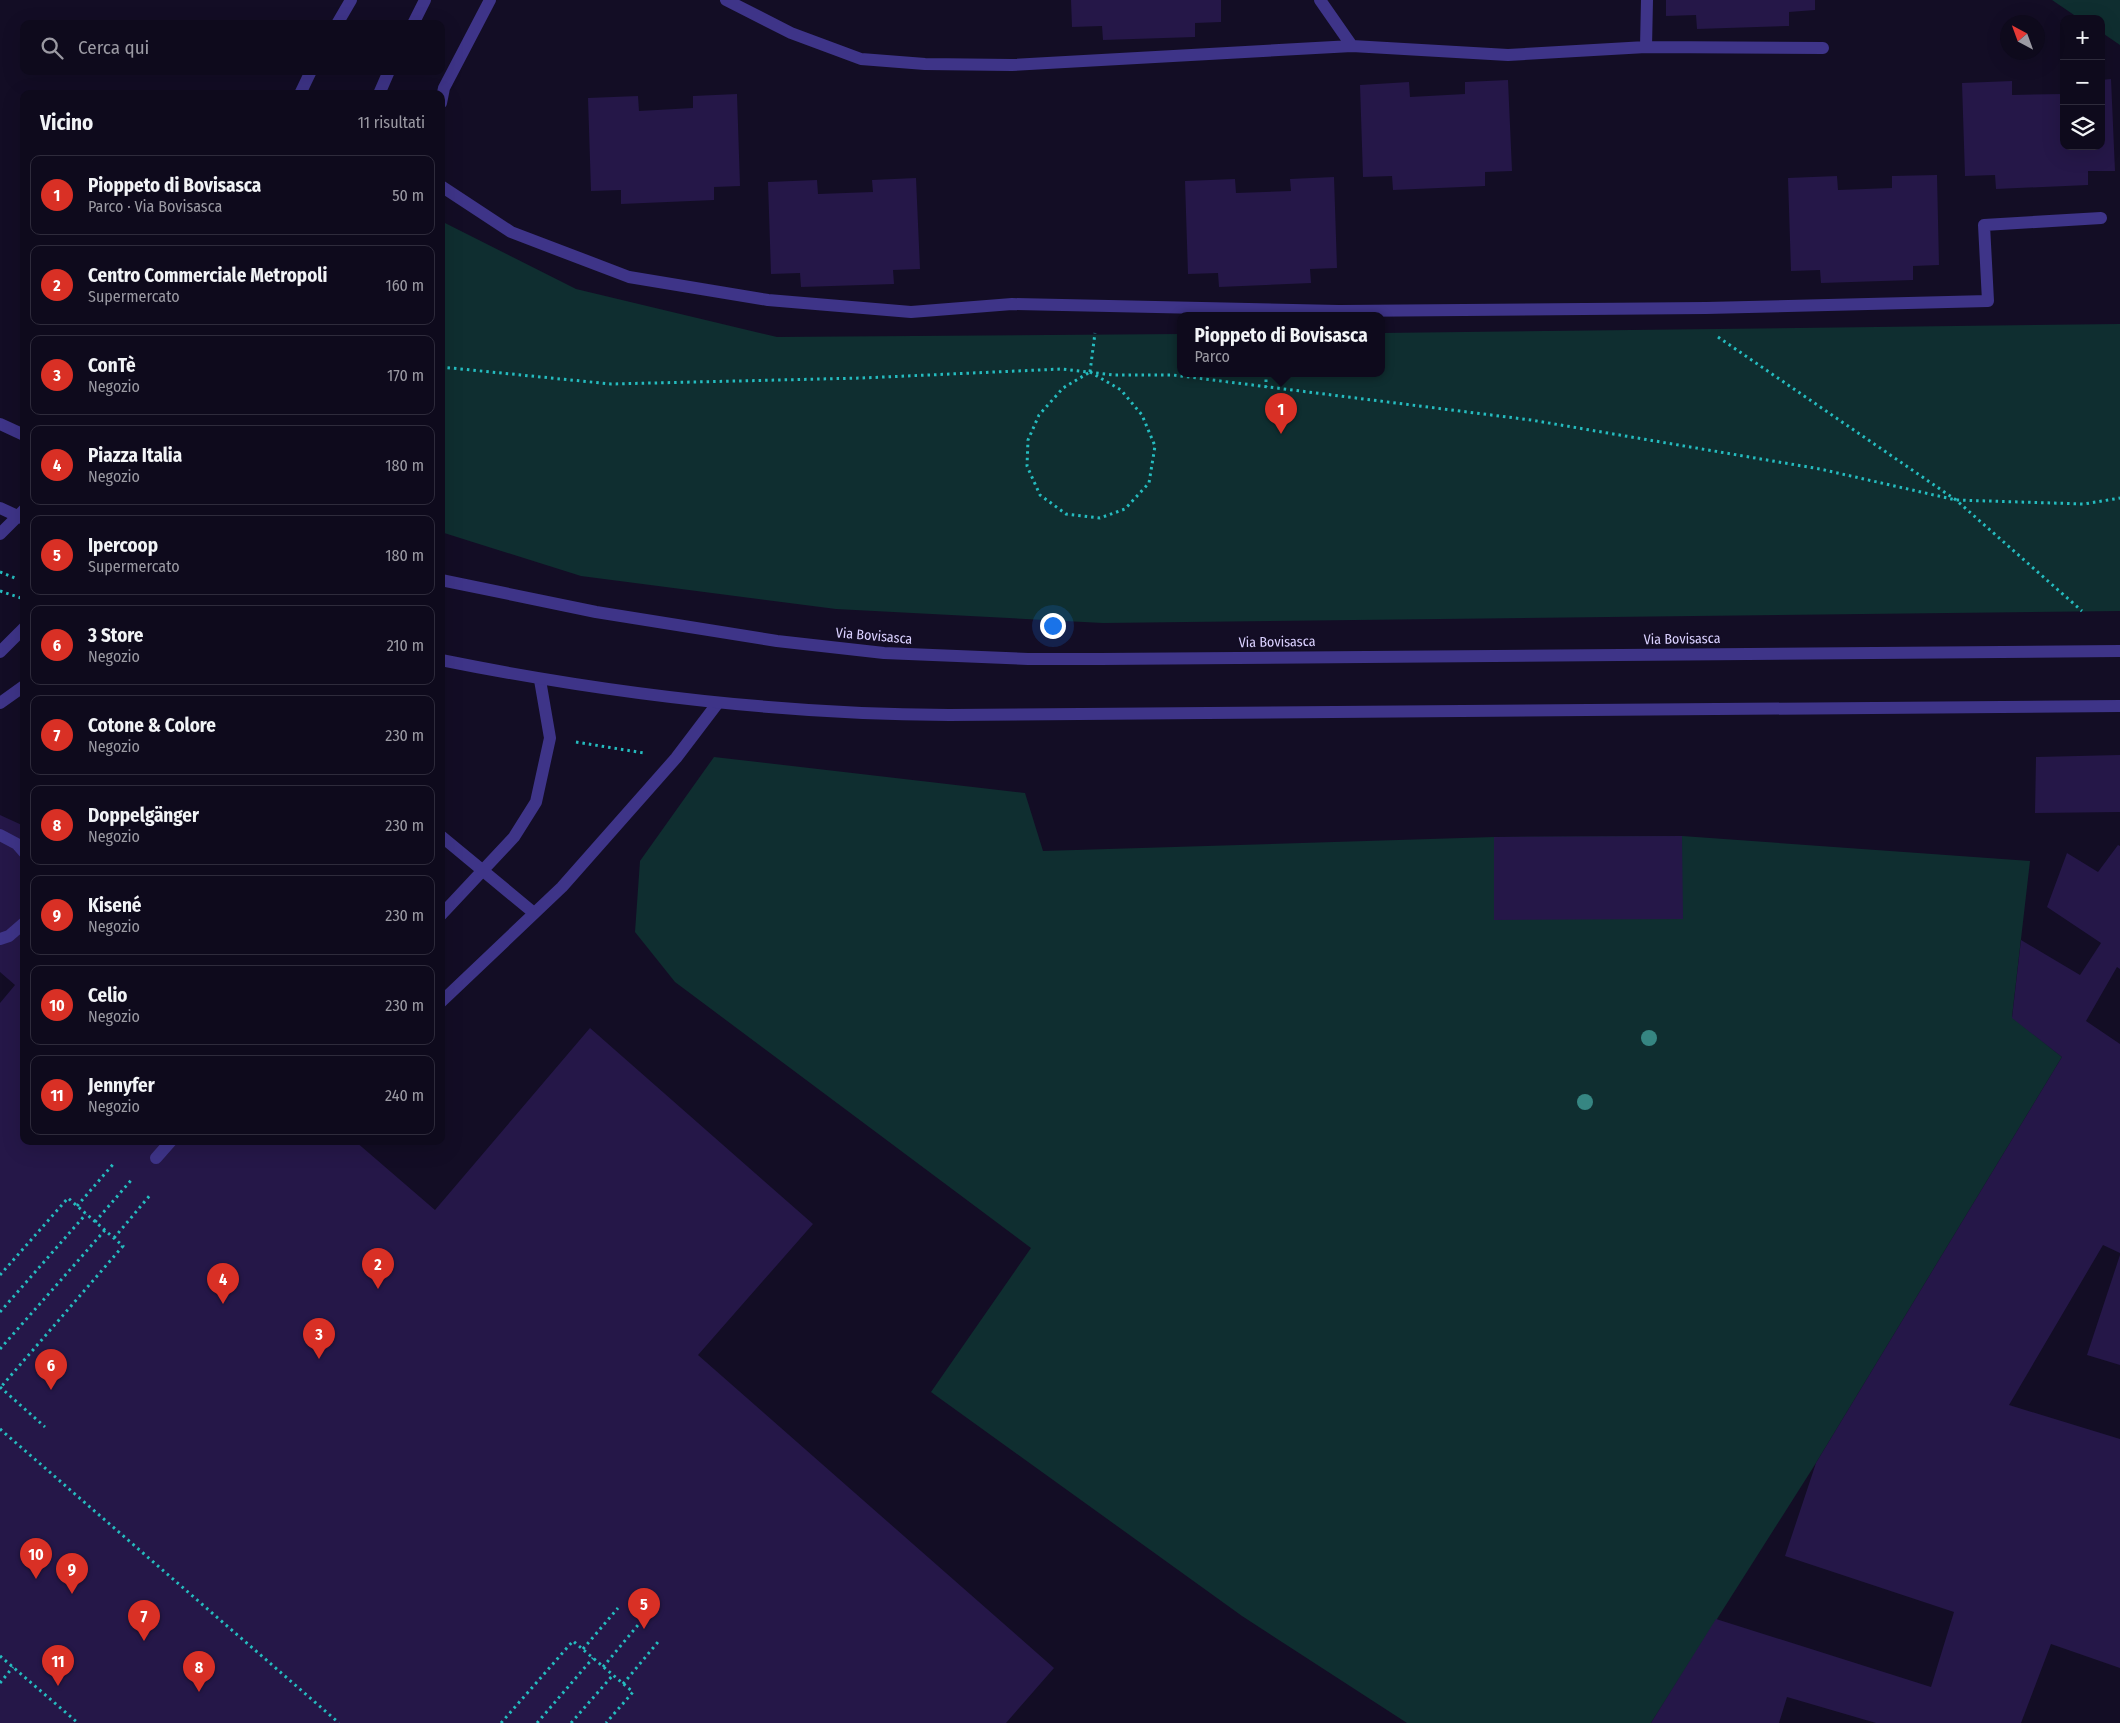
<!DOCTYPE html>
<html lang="it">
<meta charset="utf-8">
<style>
body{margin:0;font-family:"Fira Sans Condensed",sans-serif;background:#1c1829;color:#f1f3f6}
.controls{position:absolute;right:15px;top:15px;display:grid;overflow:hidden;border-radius:10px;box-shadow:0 5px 20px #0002}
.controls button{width:45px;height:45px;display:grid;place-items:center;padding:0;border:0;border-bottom:1px solid #2e2b3b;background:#0e0a1c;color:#f1f3f6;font:25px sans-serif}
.compass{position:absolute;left:2000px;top:15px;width:45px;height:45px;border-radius:50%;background:#0e0a1c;box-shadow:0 5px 20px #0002;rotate:319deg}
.you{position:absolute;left:1052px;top:625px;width:18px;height:18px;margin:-12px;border:4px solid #fff;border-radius:50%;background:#1a73e8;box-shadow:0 0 0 8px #1a73e833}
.badge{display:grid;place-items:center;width:32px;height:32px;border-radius:50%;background:#d93025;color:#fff;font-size:16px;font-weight:700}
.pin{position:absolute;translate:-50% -41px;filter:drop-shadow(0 1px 2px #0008)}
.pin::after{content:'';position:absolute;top:26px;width:18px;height:15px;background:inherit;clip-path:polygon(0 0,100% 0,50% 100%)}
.popup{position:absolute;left:1177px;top:312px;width:208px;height:65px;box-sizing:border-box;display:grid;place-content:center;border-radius:10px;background:#0e0a1c;filter:drop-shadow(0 1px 4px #0005);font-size:16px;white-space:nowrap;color:#9b9aa3}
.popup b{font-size:19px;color:#f1f3f6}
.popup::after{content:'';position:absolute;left:50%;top:100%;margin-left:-10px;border:10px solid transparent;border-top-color:#0e0a1c}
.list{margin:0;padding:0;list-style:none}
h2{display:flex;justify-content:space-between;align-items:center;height:65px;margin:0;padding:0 20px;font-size:21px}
h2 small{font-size:16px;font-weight:400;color:#9b9aa3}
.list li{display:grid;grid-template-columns:32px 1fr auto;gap:15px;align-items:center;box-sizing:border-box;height:80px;margin:0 10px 10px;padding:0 10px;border:1px solid #2e2b3b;border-radius:10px}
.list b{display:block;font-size:19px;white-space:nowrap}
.list p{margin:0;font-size:16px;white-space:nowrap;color:#9b9aa3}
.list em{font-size:16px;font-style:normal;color:#9b9aa3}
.icon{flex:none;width:28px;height:28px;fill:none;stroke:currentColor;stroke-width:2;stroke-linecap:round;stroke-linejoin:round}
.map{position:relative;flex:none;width:2120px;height:1723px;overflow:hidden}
.search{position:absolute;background:#0e0a1c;box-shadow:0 5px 20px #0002;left:20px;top:20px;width:425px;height:55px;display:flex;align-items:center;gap:12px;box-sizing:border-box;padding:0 18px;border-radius:10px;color:#9b9aa3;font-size:19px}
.panel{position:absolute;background:#0e0a1c;box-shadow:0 5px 20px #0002;left:20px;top:90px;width:425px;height:1055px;border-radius:10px}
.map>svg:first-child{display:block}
.green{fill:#0f2e30}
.building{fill:#251748}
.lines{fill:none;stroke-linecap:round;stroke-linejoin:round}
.path{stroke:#25bcbf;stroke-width:3;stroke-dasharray:2.5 4;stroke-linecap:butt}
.service{stroke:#3e3488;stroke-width:12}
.minor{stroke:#3e3488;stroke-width:12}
.tertiary{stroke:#3e3488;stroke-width:12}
.tree{fill:#368682}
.labels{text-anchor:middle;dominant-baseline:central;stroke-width:4;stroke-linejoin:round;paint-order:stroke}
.street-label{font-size:14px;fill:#dad1ff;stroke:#130d25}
</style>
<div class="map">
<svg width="2120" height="1723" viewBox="0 0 2120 1723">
<rect width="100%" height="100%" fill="#130d25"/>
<path class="green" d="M2052,0H2120V45L2101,32V19H2080Z
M441,221L576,289L777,337L1181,334V373H1381V333L2120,324V611L1103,623L836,609L581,576L441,532Z
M714,757L1025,793L1043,851L1494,837L1682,836L2030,861L2012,1017L2062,1057L1816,1463L1651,1723H1407L1242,1616L931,1392L1031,1248L675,982L635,932L640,861Z"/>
<path class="building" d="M1071,0H1221V22L1195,23V37L1103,40L1102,26L1072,27Z
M1666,0H1815V10L1789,12V26L1697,29L1696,15L1666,16Z
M2111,79L2115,171H2088V185L1996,189L1995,175L1965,176L1962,83L2012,81V95L2064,94V146H2101V80Z
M1508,80L1512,171L1485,172V186L1393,190L1392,176L1363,177L1360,85L1409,82L1410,97L1465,94V82Z
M737,94L740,186L714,187V200L621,204V190L591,191L588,98L638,96L639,111L693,108V96Z
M1937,175L1939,265L1913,266V280L1821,283L1820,270L1791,271L1788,178L1837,176L1838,190L1892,188V176Z
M1334,177L1337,268L1310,269L1311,283L1219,287L1218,273L1188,274L1185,181L1235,179L1236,193L1291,191L1290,179Z
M916,178L920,269L893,270L894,284L801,287L800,273L771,274L768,182L817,180L818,194L873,192L872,180Z
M2120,755V812L2035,813L2036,757Z
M0,815L24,826V1141H355L435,1210L590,1028L813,1224L698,1355L1054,1668L1006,1723H0V1003L15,985L0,972Z
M1682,836L1683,919L1494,920V837Z
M2118,845L2120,846V969L2117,967L2086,1021L2120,1044V1253L2103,1245L2009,1405L2120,1439V1668L2051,1644L2021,1723H1876L1787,1697L1779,1723H1651L1716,1619L1931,1687L1954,1612L1785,1556L1816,1463L2062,1057L2012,1018L2021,940L2080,975L2101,943L2047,907L2067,853L2098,872Z
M2120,1255V1365L2087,1355Z"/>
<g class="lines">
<path class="path" d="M1718,337L1956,500L2082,611
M441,367L611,384L862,378L1061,369L1114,375H1173L1531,420L1820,469L1956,500L2084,504L2120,498
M1090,372L1121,390L1142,415L1155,446L1149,483L1125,509L1100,518L1066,514L1040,495L1027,466L1028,440L1039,415L1063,388Z
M1090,372L1095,333
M1266,373V387
M0,572L15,578
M0,591L24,599
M576,742L644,753
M77,1206L115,1162
M95,1222L133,1178
M114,1238L151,1194
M0,1275L68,1198L123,1246L0,1388
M0,1312L86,1214
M0,1349L105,1230
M0,1387L45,1427
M0,1429L339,1723
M583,1649L618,1608
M0,1656L78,1723
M603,1667L638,1625
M0,1683L13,1667
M623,1684L658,1642
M501,1723L573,1641L633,1692L606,1723
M537,1723L593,1658
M571,1723L613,1675"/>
<path class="service" d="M0,835L17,844L24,852
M441,836L534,913
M441,915L514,837L536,802L550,738L540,680
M0,939L9,936L24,923
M441,1002L562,887L676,758L717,704
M156,1158L171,1141"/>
<path class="minor" d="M726,0L791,33L861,59L925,64L1012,65L1352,46L1508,55L1646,47L1823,48
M1320,0L1352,46
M1646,47L1647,0
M441,103L444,88L490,0
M441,186L511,232L629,277L768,300L911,312L1012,304L1339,311L1706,308L1988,301L1984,225L2101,218"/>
<path class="tertiary" d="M337,24L351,0
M413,24L425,0
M300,94L311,71
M379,94L389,71
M0,424L24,435
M0,508L24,519
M0,534L24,510
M441,580L596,612L777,641L884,653L1028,659H1100L2120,651
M0,652L24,628
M441,660C610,694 777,714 949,715L2120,706
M0,703L24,686"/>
</g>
<g class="tree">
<circle cx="1649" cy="1038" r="8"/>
<circle cx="1585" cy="1102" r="8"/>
</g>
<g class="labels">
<g class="street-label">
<text transform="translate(874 636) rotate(5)">Via Bovisasca</text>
<text transform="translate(1682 639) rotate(-1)">Via Bovisasca</text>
<text transform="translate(1277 642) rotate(-1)">Via Bovisasca</text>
</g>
</g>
</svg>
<div class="controls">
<button>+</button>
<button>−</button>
<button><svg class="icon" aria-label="layers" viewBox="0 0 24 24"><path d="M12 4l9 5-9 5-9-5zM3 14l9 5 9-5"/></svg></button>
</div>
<svg class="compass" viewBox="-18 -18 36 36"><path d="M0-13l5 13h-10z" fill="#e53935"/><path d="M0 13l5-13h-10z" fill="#9b9aa3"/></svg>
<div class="you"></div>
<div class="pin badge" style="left:1281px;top:434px">1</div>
<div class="popup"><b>Pioppeto di Bovisasca</b>Parco</div>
<div class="pin badge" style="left:378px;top:1289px">2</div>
<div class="pin badge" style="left:319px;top:1359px">3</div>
<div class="pin badge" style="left:223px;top:1304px">4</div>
<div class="pin badge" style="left:644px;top:1629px">5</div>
<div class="pin badge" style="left:51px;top:1390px">6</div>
<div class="pin badge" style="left:144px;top:1641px">7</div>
<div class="pin badge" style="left:199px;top:1692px">8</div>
<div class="pin badge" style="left:72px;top:1594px">9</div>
<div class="pin badge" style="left:36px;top:1579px">10</div>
<div class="pin badge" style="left:58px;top:1686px">11</div>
<div class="search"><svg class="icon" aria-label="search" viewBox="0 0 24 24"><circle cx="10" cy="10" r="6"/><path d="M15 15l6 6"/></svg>Cerca qui</div>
<section class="panel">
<h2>Vicino<small>11 risultati</small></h2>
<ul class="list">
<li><span class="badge">1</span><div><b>Pioppeto di Bovisasca</b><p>Parco · Via Bovisasca</p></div><em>50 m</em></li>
<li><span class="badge">2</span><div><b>Centro Commerciale Metropoli</b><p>Supermercato</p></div><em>160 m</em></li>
<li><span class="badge">3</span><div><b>ConTè</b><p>Negozio</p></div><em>170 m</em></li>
<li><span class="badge">4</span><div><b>Piazza Italia</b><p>Negozio</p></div><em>180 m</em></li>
<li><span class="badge">5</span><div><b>Ipercoop</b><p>Supermercato</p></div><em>180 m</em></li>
<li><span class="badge">6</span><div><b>3 Store</b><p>Negozio</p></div><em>210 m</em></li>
<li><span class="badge">7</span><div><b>Cotone &amp; Colore</b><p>Negozio</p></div><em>230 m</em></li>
<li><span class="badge">8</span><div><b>Doppelgänger</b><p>Negozio</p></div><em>230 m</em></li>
<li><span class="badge">9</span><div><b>Kisené</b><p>Negozio</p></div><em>230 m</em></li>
<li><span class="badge">10</span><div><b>Celio</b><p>Negozio</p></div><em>230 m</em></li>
<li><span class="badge">11</span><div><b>Jennyfer</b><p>Negozio</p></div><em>240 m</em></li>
</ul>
</section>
</div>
